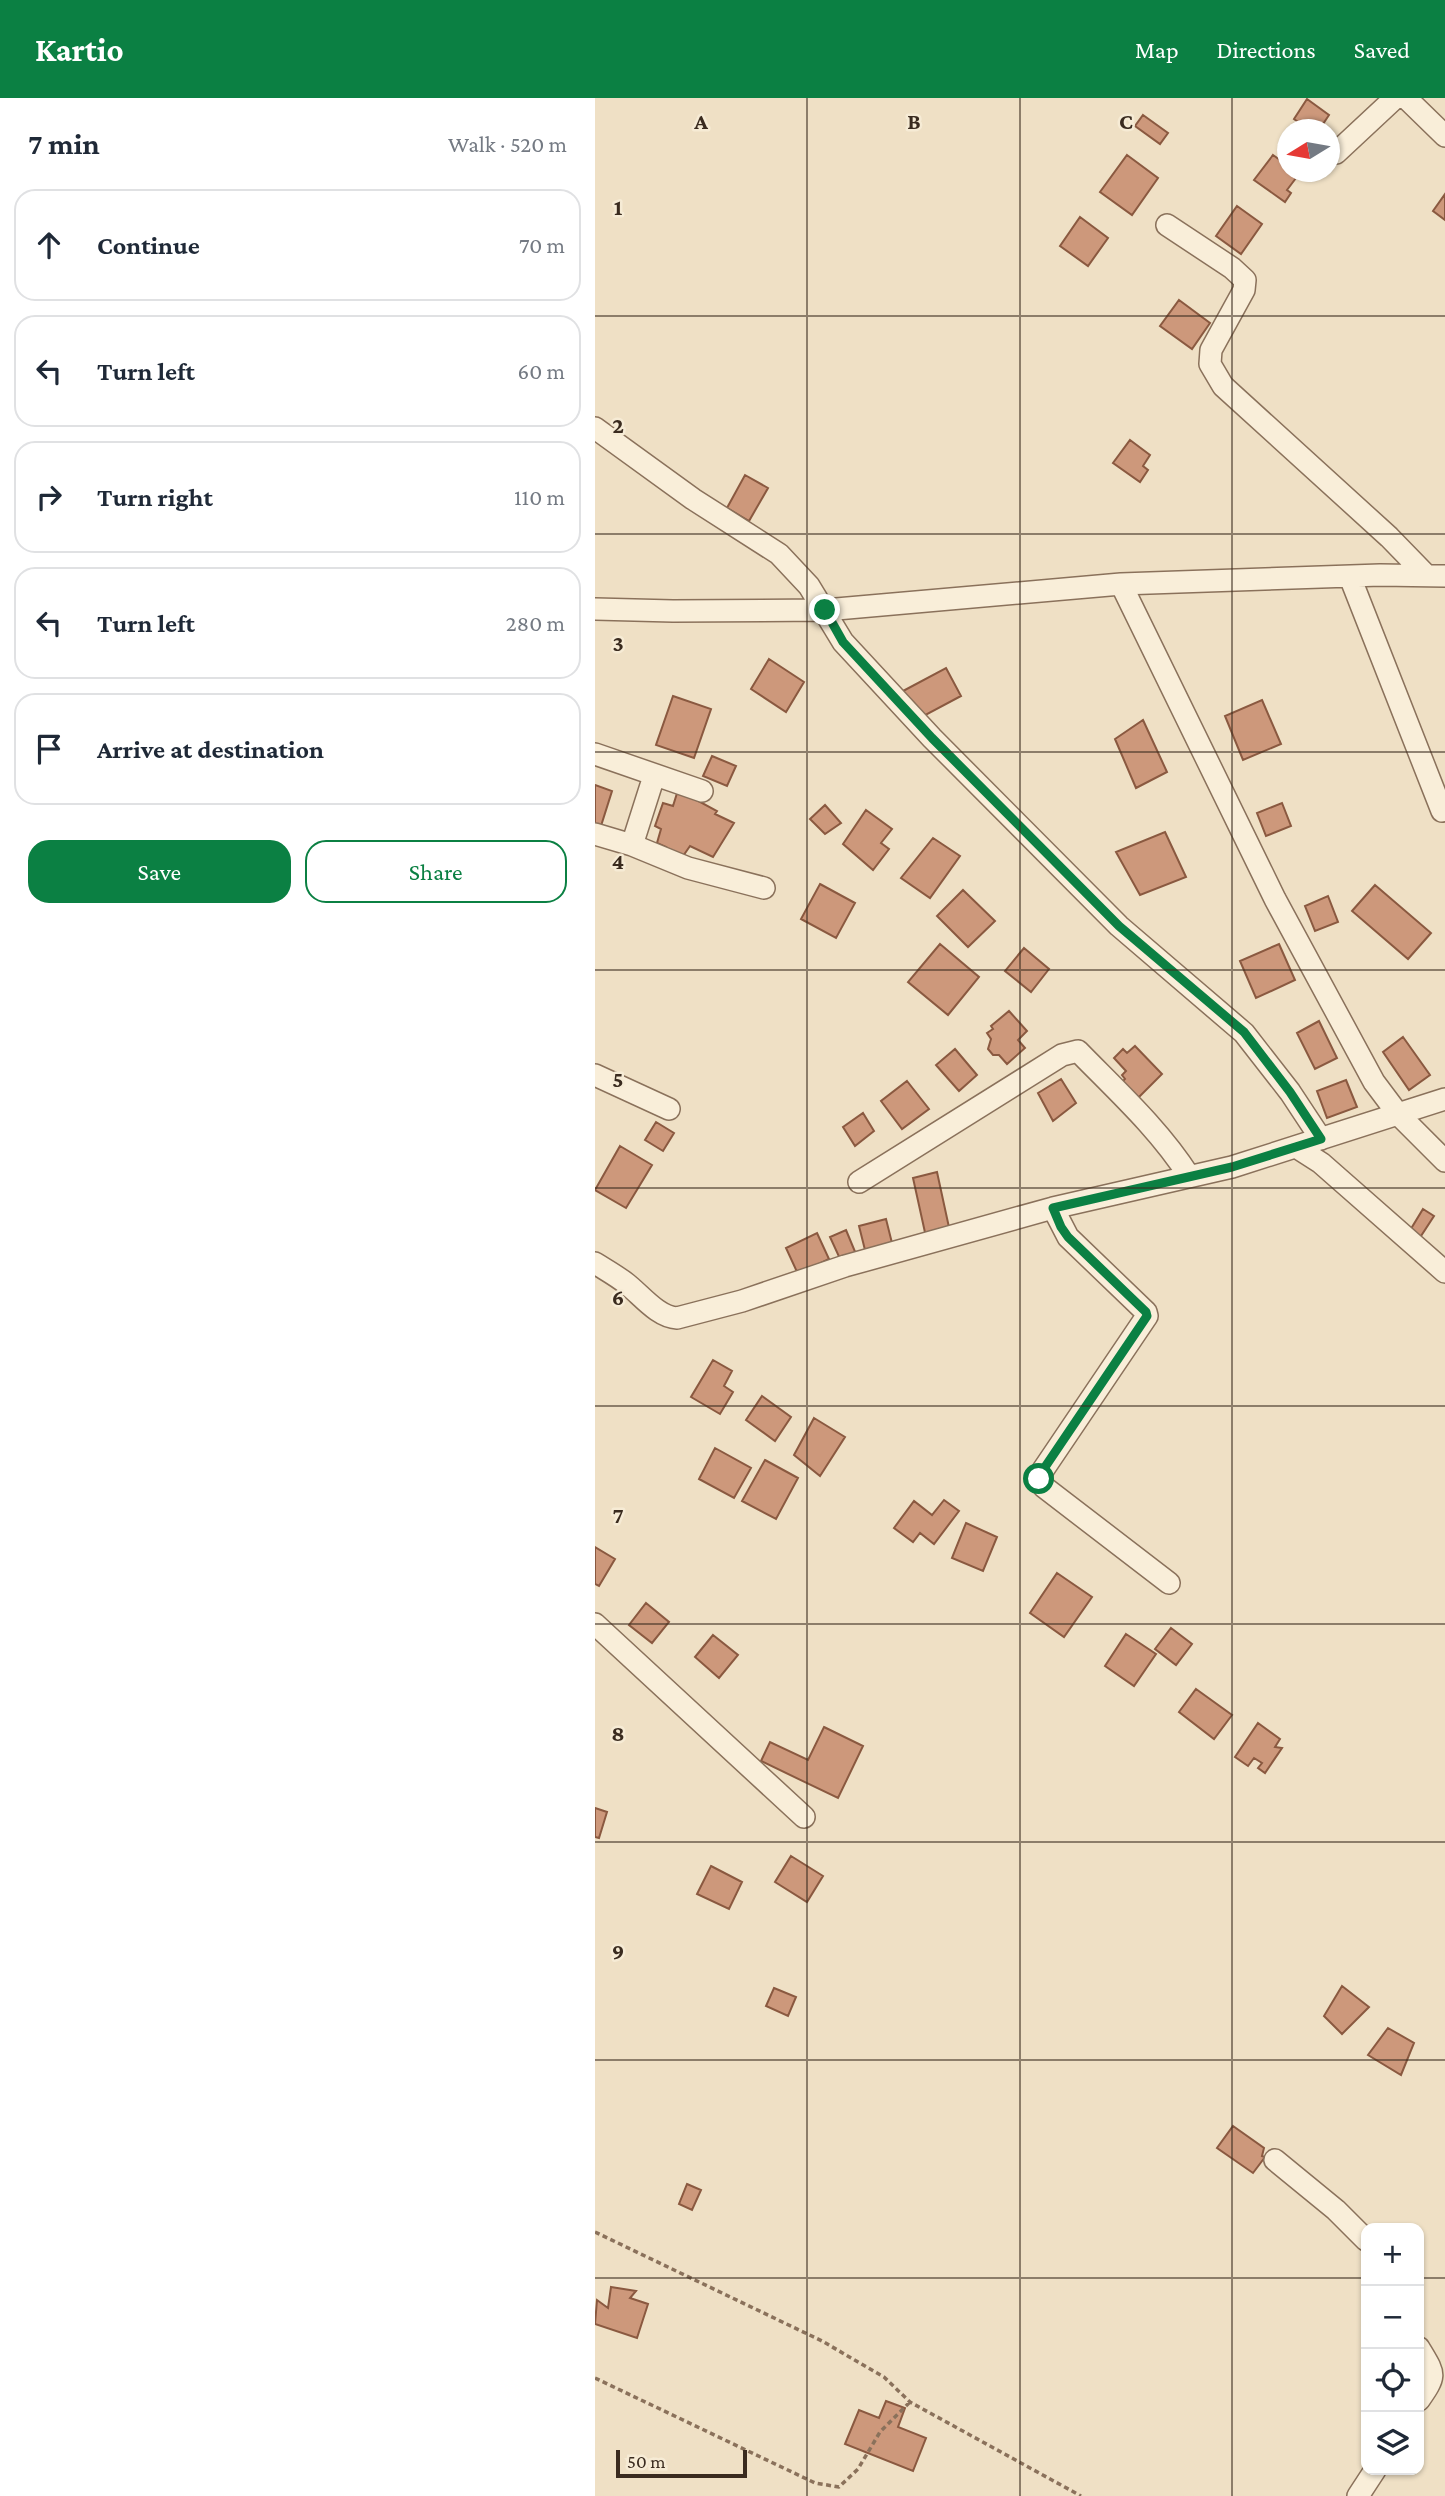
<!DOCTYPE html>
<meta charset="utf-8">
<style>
body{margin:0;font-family:"Crimson Pro",serif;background:#f2f2f3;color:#1f2937}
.controls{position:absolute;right:21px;bottom:21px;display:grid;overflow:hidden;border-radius:14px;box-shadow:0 2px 5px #0004}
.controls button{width:63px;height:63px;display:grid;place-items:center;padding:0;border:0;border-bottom:2px solid #e0e1e3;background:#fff;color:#1f2937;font:35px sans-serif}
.compass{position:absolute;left:682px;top:21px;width:63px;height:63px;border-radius:50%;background:#fff;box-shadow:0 2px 5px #0004;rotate:259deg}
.scale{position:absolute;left:21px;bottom:18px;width:131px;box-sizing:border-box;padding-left:7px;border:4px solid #3a2b1f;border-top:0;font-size:19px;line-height:24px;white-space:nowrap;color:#3a2b1f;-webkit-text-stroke:5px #f6ebd5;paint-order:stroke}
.stop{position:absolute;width:21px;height:21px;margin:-16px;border:5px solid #0b8043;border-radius:50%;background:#fff}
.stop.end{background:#0b8043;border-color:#fff;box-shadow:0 2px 7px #0008}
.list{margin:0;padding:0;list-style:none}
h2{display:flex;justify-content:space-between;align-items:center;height:91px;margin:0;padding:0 28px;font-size:30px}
h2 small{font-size:23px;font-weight:400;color:#747a83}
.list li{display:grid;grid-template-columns:46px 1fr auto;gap:21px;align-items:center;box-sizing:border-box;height:112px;margin:0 14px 14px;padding:0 14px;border:2px solid #e0e1e3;border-radius:21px}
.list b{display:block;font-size:26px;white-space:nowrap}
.list em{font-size:23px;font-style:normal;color:#747a83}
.actions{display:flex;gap:14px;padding:21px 28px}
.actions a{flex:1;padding:16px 0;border:2px solid #0b8043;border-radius:21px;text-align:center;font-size:24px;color:#0b8043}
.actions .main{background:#0b8043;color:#fff}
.icon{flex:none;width:38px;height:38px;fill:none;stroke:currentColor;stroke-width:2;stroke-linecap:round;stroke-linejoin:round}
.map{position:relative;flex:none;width:850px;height:2398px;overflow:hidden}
header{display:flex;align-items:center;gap:42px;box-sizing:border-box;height:98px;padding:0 35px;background:#0b8043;color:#fff}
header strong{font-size:33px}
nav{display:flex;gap:38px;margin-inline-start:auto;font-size:24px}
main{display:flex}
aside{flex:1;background:#fff}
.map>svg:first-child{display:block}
.building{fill:#cd987b;stroke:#8a5940;stroke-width:2}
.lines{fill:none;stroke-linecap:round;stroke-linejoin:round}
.street-casing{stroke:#8a715b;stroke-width:24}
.path{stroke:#8a715b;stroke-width:3.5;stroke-dasharray:5 3.5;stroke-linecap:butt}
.street{stroke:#f9eed9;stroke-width:21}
.route{stroke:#0b8043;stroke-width:9}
.grid{fill:none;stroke:#3a2b1f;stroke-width:2;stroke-opacity:0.55}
.grid-label{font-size:23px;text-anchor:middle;font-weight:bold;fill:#3a2b1f;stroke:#f6ebd5;stroke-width:5;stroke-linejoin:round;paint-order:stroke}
</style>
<header>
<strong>Kartio</strong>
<nav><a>Map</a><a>Directions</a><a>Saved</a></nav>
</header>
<main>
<aside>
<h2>7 min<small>Walk · 520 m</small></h2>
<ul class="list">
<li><svg class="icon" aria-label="ahead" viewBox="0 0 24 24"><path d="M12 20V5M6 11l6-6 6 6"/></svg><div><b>Continue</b></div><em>70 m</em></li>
<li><svg class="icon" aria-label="left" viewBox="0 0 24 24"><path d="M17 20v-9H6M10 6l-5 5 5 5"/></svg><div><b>Turn left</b></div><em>60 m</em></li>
<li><svg class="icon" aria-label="right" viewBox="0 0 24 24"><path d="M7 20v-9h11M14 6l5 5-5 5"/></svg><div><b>Turn right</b></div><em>110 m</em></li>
<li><svg class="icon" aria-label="left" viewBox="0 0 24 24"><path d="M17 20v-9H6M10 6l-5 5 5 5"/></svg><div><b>Turn left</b></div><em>280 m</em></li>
<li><svg class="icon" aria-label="arrive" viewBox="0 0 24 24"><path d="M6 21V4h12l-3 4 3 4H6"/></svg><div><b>Arrive at destination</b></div></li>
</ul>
<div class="actions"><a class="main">Save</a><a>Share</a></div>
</aside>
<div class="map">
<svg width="850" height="2398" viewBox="0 0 850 2398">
<rect width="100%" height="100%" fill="#efe0c5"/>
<path class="building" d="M712,1L734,17L724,32H714L699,21Z
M548,17L573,35L565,46L540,28Z
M532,57L563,80L537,117L505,94Z
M678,57L692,67V74L704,76L692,92L696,95L690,104L659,82Z
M850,96V122L838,113Z
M642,108L667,126L646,156L621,138Z
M485,119L513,140L493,168L465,148Z
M584,202L615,225L597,251L565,228Z
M535,342L555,357L548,368L553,372L545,384L518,365Z
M150,377L173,390L154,423L132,410Z
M174,561L209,584L191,614L156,591Z
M351,570L366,598L323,621L308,593Z
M78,598L116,611L99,660L61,647Z
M667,602L686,646L648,662L630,618Z
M548,622L572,674L541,690L520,641Z
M117,658L141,668L132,688L108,678Z
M0,687L17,693L5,731L0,730Z
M83,692L122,713L120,716L139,725L118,759L95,748L86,761L69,753L71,749L62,745L66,731L60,728L68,705L78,708Z
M687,705L696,728L671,738L662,715Z
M230,707L246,725L230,736L215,721Z
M271,712L297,731L286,745L294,751L278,772L248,746Z
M570,734L591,779L545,797L521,754Z
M338,740L365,758L335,800L306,780Z
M225,786L260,805L241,840L206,821Z
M780,787L836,835L813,861L757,813Z
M368,792L400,823L373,849L342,818Z
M733,798L743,824L720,833L710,808Z
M345,846L384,879L353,917L313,884Z
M684,846L700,882L661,900L645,863Z
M429,850L454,871L436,894L410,873Z
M414,913L432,933L423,942L430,950L412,966L404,957H398L393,951L396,941L392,935L398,931L396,928Z
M724,923L742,960L720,971L702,935Z
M808,939L835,977L814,992L788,954Z
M540,948L567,976L541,1002L526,985L530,981L527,977L531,973L519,960L528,951L532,955Z
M360,951L382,977L364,993L341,967Z
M466,981L481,1005L458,1023L443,995Z
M751,982L762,1009L732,1020L722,993Z
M312,983L334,1011L307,1031L286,1003Z
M268,1015L279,1033L260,1048L248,1029Z
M61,1024L79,1035L68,1053L50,1042Z
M25,1048L57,1067L31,1110L0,1092Z
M342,1074L355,1134L331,1139L318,1080Z
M828,1111L839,1118L824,1141L814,1134Z
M291,1121L297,1145L270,1152L264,1128Z
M251,1132L261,1156L246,1163L235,1139Z
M222,1135L234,1161L203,1176L191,1150Z
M118,1262L137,1273L129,1288L138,1294L125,1316L96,1299Z
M167,1298L196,1319L180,1343L151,1322Z
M219,1320L250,1339L225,1378L199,1357Z
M120,1350L156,1370L139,1400L104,1381Z
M170,1362L203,1380L181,1421L147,1403Z
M349,1402L364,1413L339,1446L325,1435L318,1444L299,1430L319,1403L337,1417Z
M371,1425L402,1439L388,1473L357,1460Z
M0,1449L20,1461L4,1488L0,1486Z
M462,1475L497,1499L469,1539L435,1515Z
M51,1505L74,1524L57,1545L34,1527Z
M576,1530L597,1546L581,1567L560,1551Z
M531,1536L561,1556L539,1588L510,1568Z
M118,1537L143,1557L124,1580L100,1559Z
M601,1591L637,1617L619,1641L584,1614Z
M663,1625L685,1641L680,1649L687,1650L670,1675L663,1670L667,1665L659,1660L653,1668L640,1659Z
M229,1629L268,1648L243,1700L166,1663L175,1644L213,1662Z
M0,1710L12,1714L4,1740L0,1739Z
M196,1758L228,1778L212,1804L180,1784Z
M116,1768L147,1784L134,1811L102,1796Z
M747,1888L774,1909L747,1936L729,1918Z
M179,1890L201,1899L193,1918L171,1908Z
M793,1930L819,1945L806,1977L773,1957Z
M638,2028L669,2050L667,2058L670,2059L658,2075L622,2050Z
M92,2086L106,2092L97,2112L84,2106Z
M16,2189L41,2193L35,2200L53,2206L42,2240L0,2226L2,2202L13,2210Z
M291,2303L310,2310L303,2329L331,2340L318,2373L250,2346L264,2312L284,2320Z"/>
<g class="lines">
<defs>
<path id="street" d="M811,0L850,38
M741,55L800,0
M572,127L637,170L650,182L649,192L616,252L615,266L628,288L794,439L830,476
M0,330L98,401L184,456L214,488L248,544L337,640L524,828L649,935L695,994L726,1041
M755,479L847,713
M526,486L680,801L779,984L803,1016L850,1063
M0,511L78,513L230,512L526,486L785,477L850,478
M0,656L107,693
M0,736L37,747L59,678
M37,747L93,770L169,790
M0,977L74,1011
M701,1049L726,1065L850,1174
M264,1084L467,957L483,953C522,993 564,1031 594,1078
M458,1110L473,1139L551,1214L552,1218L448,1372L445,1384L449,1389L574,1485
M0,1165C11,1172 22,1178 32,1186C47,1198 63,1219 82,1220L147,1203L250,1168L458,1110L637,1069L850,1001
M0,1526L209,1719
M680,2062L741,2112L771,2142
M824,2250C840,2277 842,2276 824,2302
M763,2398L780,2372"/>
</defs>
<use href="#street" class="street-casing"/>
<path class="path" d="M0,2134L227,2243L289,2279L315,2304L486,2398
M0,2280L220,2385L244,2389L263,2371L285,2334L315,2304"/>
<use href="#street" class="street"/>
</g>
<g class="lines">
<path class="route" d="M230,512L248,544L337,640L524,828L649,934L695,994L726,1041L637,1069L458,1110L466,1129L473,1139L551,1214L552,1218L448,1372L444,1381"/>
</g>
<path class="grid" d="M212,0V2398M425,0V2398M637,0V2398M0,218H850M0,436H850M0,654H850M0,872H850M0,1090H850M0,1308H850M0,1526H850M0,1744H850M0,1962H850M0,2180H771M824,2180H850"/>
<g class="grid-label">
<text x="106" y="31">A</text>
<text x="319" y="31">B</text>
<text x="531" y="31">C</text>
<text x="23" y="117">1</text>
<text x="23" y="335">2</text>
<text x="23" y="553">3</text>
<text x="23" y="771">4</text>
<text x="23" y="989">5</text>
<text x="23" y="1207">6</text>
<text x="23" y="1425">7</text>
<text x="23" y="1643">8</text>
<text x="23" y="1861">9</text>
</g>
</svg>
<div class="controls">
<button>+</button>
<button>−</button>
<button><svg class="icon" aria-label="locate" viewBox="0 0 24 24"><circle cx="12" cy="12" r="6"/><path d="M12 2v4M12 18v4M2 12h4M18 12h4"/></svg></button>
<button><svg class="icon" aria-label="layers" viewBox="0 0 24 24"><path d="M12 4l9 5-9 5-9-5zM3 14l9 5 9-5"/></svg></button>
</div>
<svg class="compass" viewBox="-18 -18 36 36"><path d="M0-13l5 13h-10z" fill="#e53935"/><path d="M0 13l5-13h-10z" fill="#747a83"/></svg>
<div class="scale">50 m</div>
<div class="stop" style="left:444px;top:1381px"></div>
<div class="stop end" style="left:230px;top:512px"></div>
</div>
</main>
